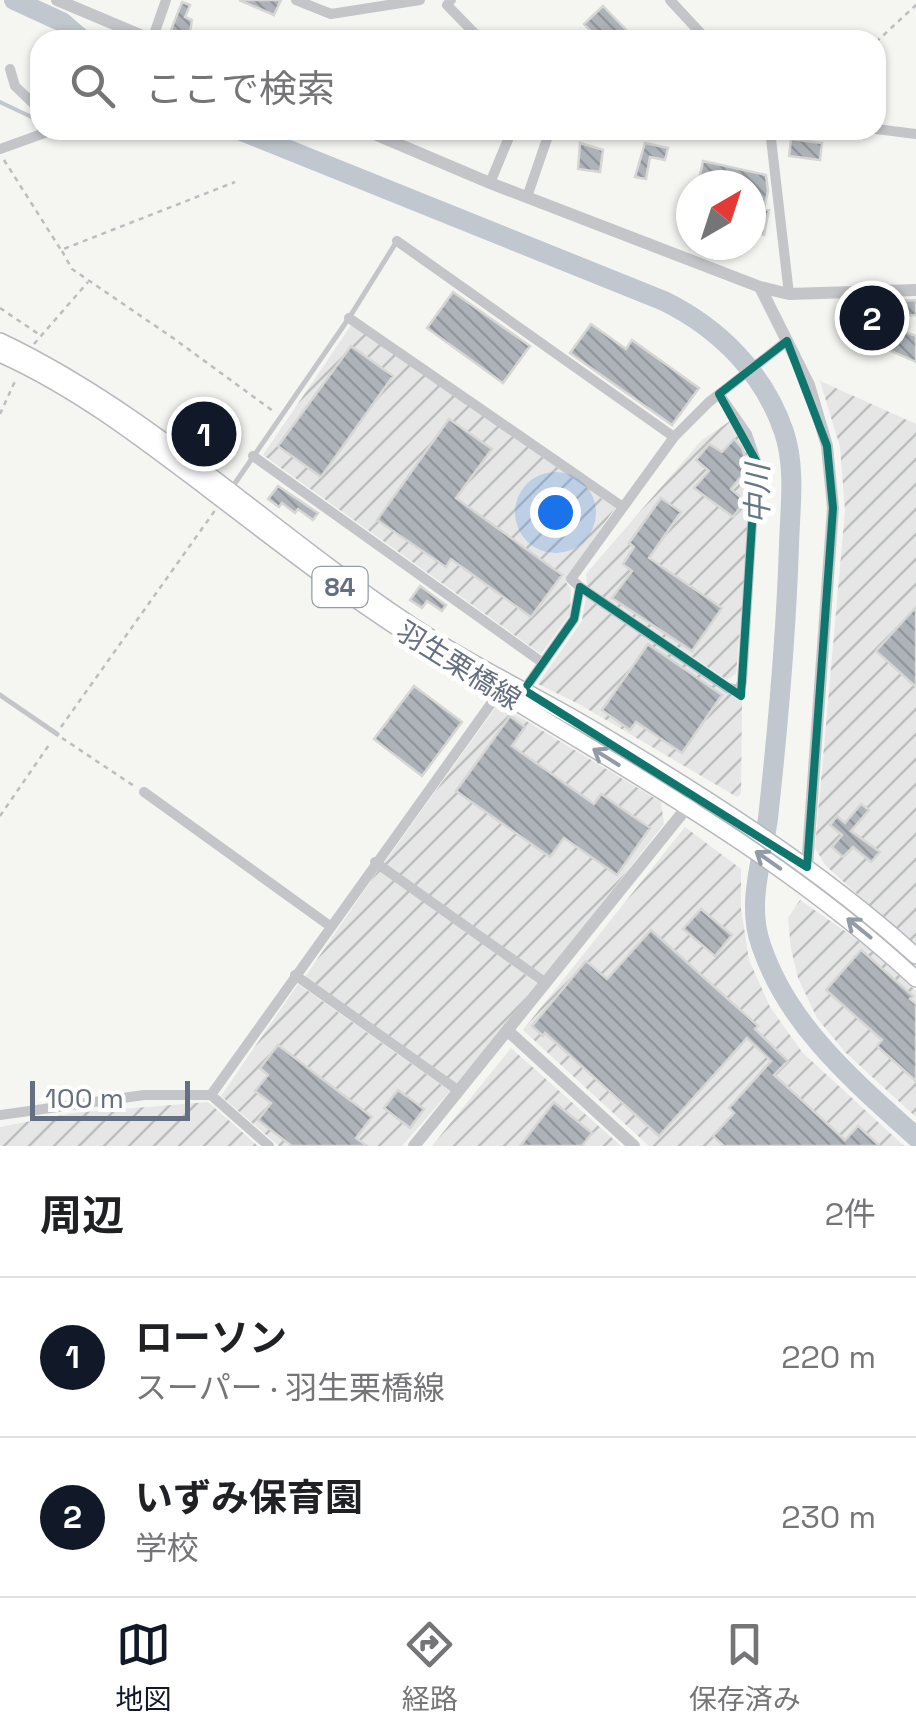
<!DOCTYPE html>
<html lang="ja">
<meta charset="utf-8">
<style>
body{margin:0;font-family:"Space Grotesk","Noto Sans JP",sans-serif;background:#f6f6f6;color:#202124}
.compass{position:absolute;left:676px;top:170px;width:90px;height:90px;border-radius:50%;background:#fff;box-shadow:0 2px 8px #0004;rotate:39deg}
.scale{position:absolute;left:30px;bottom:25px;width:160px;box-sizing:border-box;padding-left:10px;border:5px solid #656f82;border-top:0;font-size:28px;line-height:35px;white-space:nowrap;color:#656f82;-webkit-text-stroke:8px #fff;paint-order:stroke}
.you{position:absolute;left:555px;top:512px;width:35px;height:35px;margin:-25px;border:8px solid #fff;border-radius:50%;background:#1a73e8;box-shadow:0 0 0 15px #1a73e833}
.badge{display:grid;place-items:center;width:65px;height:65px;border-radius:50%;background:#111827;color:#fff;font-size:32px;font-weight:700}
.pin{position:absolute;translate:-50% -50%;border:5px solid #fff;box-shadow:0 2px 10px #0006}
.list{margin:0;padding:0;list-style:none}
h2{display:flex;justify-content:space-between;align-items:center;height:130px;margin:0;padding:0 40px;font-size:42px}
h2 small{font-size:32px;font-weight:400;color:#757577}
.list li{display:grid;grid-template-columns:65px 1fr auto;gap:30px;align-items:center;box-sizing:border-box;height:160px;padding:0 40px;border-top:2px solid #e0e0e0}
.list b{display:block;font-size:38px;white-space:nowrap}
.list p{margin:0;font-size:32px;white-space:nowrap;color:#757577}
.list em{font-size:32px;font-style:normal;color:#757577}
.icon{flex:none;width:55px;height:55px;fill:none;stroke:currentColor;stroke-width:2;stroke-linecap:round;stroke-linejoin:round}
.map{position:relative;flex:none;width:916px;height:1146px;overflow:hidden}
.search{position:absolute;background:#fff;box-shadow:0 2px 8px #0004;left:30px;right:30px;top:30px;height:110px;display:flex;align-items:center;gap:25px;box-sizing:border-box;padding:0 35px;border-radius:30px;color:#757577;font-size:38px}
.sheet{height:450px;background:#fff}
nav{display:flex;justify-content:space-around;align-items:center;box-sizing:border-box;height:140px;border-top:2px solid #e0e0e0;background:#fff;font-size:28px;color:#757577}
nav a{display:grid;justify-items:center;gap:5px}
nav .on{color:#111827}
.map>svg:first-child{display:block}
.industrial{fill:url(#industrial-furrows)}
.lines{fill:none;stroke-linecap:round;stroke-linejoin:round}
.stream{stroke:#c0c7ce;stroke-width:4}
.river{stroke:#c0c7ce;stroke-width:20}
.building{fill:url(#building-back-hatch);stroke:#d6d7d4;stroke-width:2.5}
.primary-casing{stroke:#b6b8bd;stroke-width:18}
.path{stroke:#bcbdc0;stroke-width:2.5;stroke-dasharray:5 5;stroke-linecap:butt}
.service{stroke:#c3c5c9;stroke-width:5}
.minor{stroke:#c3c5c9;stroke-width:10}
.tertiary{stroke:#c3c5c9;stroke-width:12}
.primary{stroke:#fff;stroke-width:15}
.oneway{stroke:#939aa8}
.marked{fill:none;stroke:#0f766e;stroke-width:8;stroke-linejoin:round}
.labels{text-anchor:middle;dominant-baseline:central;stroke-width:10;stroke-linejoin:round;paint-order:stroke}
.shield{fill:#fff;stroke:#939aa8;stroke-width:2.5}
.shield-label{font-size:25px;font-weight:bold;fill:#656f82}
.street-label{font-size:28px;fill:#656f82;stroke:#fff}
.water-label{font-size:30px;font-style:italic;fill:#657786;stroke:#fff}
</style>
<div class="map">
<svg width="916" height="1146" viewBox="0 0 916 1146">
<defs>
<pattern id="industrial-furrows" width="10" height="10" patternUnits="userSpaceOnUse" patternTransform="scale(2.5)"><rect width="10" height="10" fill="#e5e6e5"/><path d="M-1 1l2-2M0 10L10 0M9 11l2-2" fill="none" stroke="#bdbfbf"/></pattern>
<pattern id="building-back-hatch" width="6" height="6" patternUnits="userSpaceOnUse" patternTransform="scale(2.5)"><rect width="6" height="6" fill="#aeb3ba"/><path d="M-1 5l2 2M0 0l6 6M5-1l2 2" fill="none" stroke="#91969d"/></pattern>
</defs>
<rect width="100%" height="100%" fill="#f5f5f2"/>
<path class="industrial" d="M352,324L615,508L565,581L571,589L570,614L541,654L263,455Z
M820,381L916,424V947L826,866L815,848L845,511L840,447Z
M730,421L747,446L753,483L736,674L727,680L587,586L586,574L701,441Z
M586,596L742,701L741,794L737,797L579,704L538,684L582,621Z
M498,704L661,802L664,824L544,977L384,863Z
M685,827L741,869V909L749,960L770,1007L802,1052L904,1146H649L523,1030Z
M379,869L538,984L455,1085L305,977Z
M800,900L865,945L916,991V1117L845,1052L817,1018L798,978L791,949L788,918Z
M298,984L450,1091L402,1146H279L221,1096Z
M511,1048L621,1146H432Z
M208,1102L258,1146H0V1127L73,1113Z"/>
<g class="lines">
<path class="stream" d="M0,102L40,121"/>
<path class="river" d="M14,0L62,22L83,40
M239,130L664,301C719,328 764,373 784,432C796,468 790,508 789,545C786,636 778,727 768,818C763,859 746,903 761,945C788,1026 854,1081 916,1137"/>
</g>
<path class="building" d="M239,0H281L274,15Z
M182,2L190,5L185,17L192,20L189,38L171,30Z
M603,6L636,40H599L584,24Z
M791,139L822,143L820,160L789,156Z
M580,143L603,150L600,172L578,169Z
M645,143L668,148L665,160L650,157L646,179L635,177Z
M703,161L766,175L768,191L764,209L769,210L764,235L751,232V185H698Z
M453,292L530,346L503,383L427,328Z
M916,300V315L868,318L916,336V362L855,335L860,324L852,320L859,303Z
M591,324L626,349L632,340L699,388L672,425L570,353Z
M351,346L393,376L321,477L278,446Z
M208,419L222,429L206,452L191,442Z
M449,419L492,449L456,498L562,575L531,617L451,559L446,567L377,520Z
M734,439L742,448L747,462V469L731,489L745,501L733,517L694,488L709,471L696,460L709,444L722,452Z
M278,486L318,513L313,520L298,509L295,513L282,503L279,507L268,499Z
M661,498L681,512L649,558L722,608L692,651L612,598L632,571L623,564L634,547L629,543Z
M420,586L446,605L442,611L427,601L422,608L410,600Z
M916,607V687L876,651Z
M648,644L722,695L682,753L636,722L630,730L602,710Z
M414,686L462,722L422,776L374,739Z
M510,716L525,727L512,746L594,804L601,794L650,828L617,875L564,838L550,857L456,791Z
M861,804L869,810L851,831L880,852L871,862L853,847L843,857L832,847L842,835L830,825L837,816L845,823Z
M701,909L732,935L715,956L683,929Z
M651,930L758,1026L755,1029L788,1061L774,1075L845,1140L858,1126L880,1146H724L713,1136L734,1113L729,1108L771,1061L747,1038L659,1136L545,1033L543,1036L532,1026L586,961L607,979Z
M861,950L913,996L910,999L916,1004V1081L877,1046L882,1040L826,990Z
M278,1045L372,1117L356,1138L367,1146H292L258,1120L271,1103L255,1091L268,1075L260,1068Z
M398,1090L424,1109L410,1128L384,1108Z
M554,1102L592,1133L582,1146H520Z"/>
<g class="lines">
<defs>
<path id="primary" d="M0,341C158,416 283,544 430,637C485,672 545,700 601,734C711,800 821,870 916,956
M0,354C76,388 142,439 208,489C275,540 340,591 410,636C581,747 766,839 916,979"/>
</defs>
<use href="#primary" class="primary-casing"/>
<path class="path" d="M876,42L916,5
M4,160L61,250L235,182
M62,251L72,269L173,338L273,411
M0,308L40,335
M34,344L88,282
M0,414L16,379
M61,727L216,509
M62,738L134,786
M0,816L51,742"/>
<path class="service" d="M231,489L349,318L397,241
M0,695L57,734"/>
<path class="minor" d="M296,0L331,14L420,0
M451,0L447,5L481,40
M670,0L707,40
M152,40L166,0
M10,69L15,86L40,110
M876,129L916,134
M770,130L789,294
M0,149L53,130
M490,183L512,130
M527,197L550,130
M397,241L674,437
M349,318L623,507
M253,456L543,663
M580,587L728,688L739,690L742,682L756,461L747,434L719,394
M524,690L574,619L580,587L571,579L674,437L709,402L787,341
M144,792L330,926
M375,862L546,983
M295,975L459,1091
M211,1095L500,691
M0,1115L144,1095H211L269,1146"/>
<path class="tertiary" d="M57,0L152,40
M365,130L490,183L760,287L789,294L916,290
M760,287L809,385L827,446L833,508L807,867
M508,1031L634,1146
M414,1146L692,801"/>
<use href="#primary" class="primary"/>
</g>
<defs><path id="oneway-shaft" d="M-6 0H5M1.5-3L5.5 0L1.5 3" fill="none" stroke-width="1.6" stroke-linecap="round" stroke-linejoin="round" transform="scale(2.5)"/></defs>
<g class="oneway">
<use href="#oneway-shaft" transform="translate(606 757) rotate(-148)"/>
<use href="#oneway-shaft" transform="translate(768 860) rotate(-145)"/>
<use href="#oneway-shaft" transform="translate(859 928) rotate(-141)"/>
</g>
<path class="marked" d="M787,341L827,446L833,508L807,867L524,690L574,619L580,587L741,696L756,461L719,394Z"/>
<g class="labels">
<rect class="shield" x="312.5" y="567" width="55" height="40" rx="8"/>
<g class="shield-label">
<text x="340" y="587">84</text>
</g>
<g class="street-label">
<text transform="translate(459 665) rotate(32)">羽生栗橋線</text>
</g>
<g class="water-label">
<text transform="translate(757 494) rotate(-90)">中川</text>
</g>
</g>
</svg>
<svg class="compass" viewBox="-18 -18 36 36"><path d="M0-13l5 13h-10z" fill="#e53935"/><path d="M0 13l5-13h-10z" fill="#757577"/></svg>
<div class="scale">100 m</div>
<div class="you"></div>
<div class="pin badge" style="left:204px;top:434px">1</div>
<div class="pin badge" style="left:872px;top:318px">2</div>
<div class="search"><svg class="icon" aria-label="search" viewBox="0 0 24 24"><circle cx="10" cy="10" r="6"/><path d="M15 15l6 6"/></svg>ここで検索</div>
</div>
<section class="sheet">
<h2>周辺<small>2件</small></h2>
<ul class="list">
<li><span class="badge">1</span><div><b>ローソン</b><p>スーパー · 羽生栗橋線</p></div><em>220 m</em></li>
<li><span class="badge">2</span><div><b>いずみ保育園</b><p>学校</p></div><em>230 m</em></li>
</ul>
</section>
<nav>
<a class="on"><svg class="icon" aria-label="map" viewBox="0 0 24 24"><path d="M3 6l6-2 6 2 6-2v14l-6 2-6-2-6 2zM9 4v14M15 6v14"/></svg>地図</a>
<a><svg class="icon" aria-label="directions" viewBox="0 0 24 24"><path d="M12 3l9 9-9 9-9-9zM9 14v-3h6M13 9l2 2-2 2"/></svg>経路</a>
<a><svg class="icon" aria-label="saved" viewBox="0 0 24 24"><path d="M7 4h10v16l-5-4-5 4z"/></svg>保存済み</a>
</nav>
